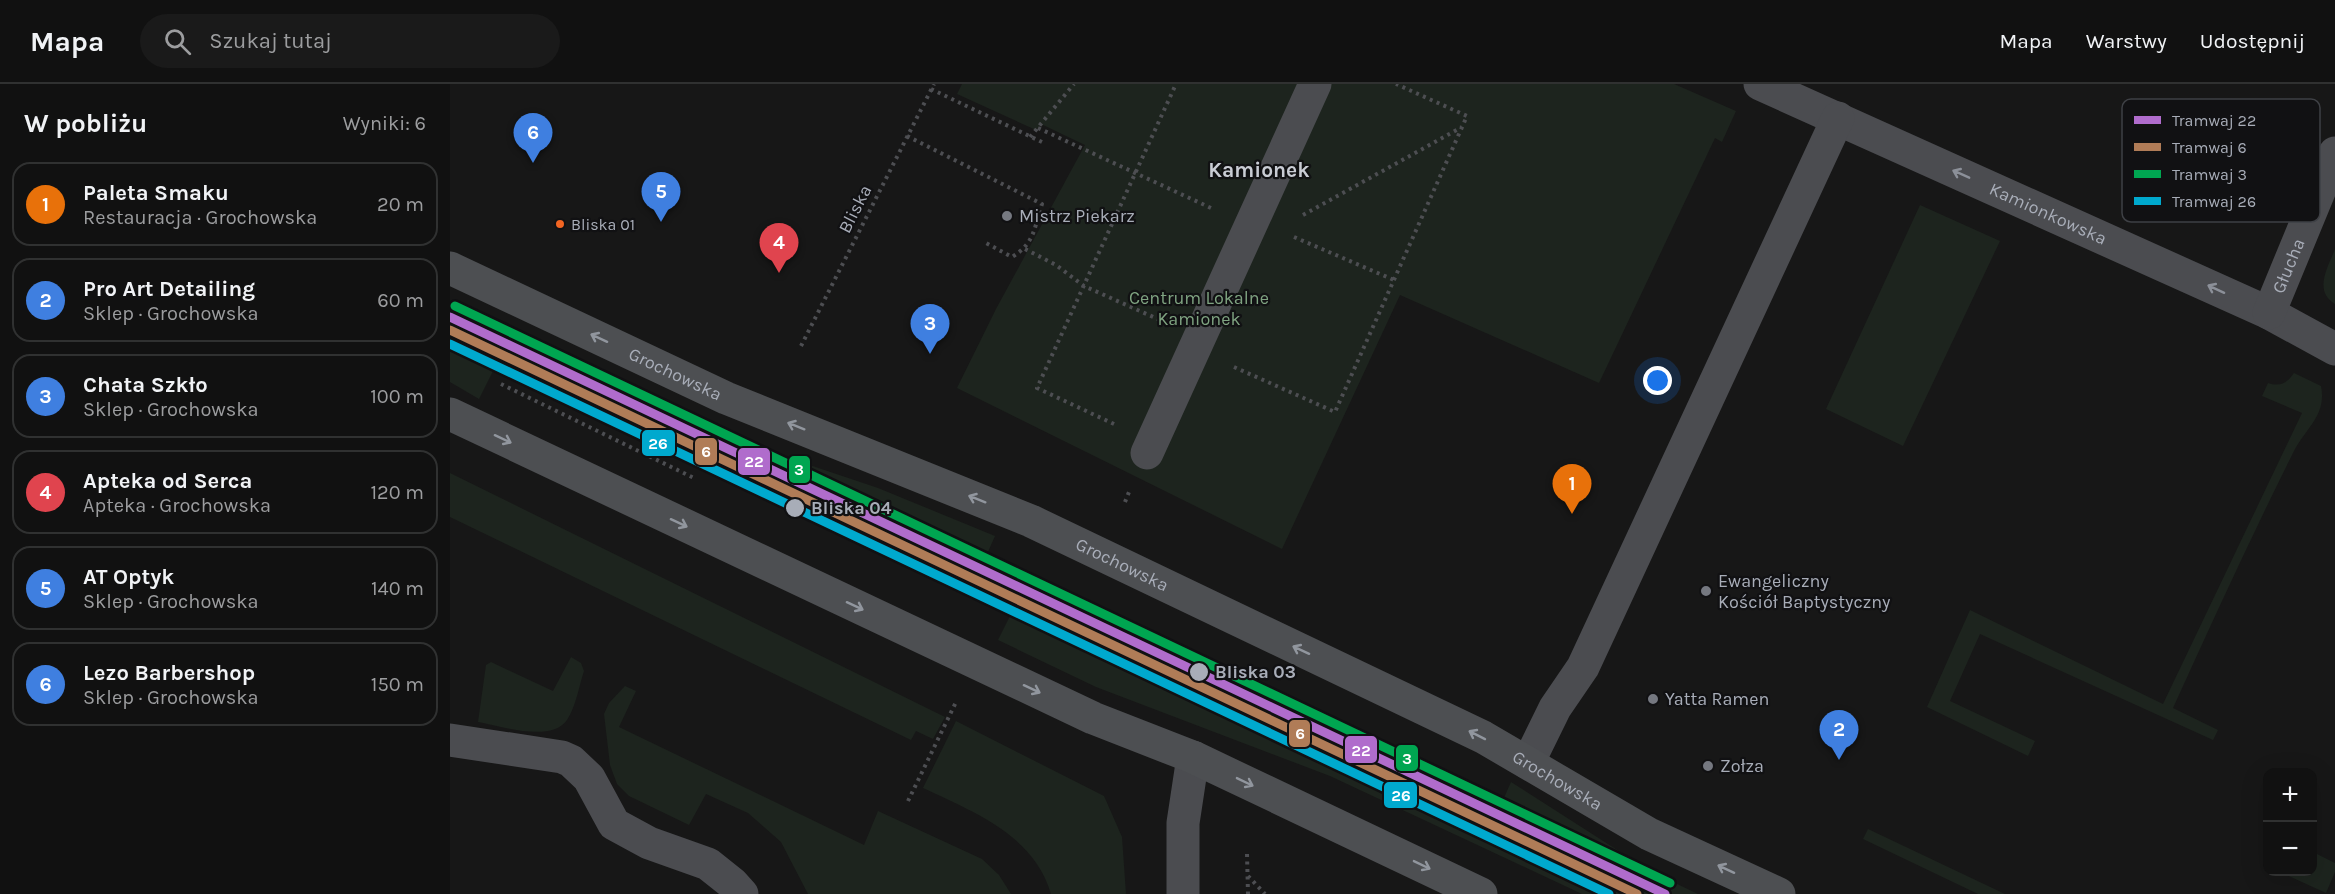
<!DOCTYPE html>
<html lang="pl">
<meta charset="utf-8">
<style>
body{margin:0;font-family:Karla,sans-serif;background:#1a1a1a;color:#f1f3f6}
.controls{position:absolute;right:18px;bottom:18px;display:grid;overflow:hidden;border-radius:12px;box-shadow:0 6px 24px #0002}
.controls button{width:54px;height:54px;display:grid;place-items:center;padding:0;border:0;border-bottom:2px solid #303131;background:#111;color:#f1f3f6;font:30px sans-serif}
.you{position:absolute;left:1208px;top:297px;width:21px;height:21px;margin:-15px;border:4px solid #fff;border-radius:50%;background:#1a73e8;box-shadow:0 0 0 9px #1a73e833}
.badge{display:grid;place-items:center;width:39px;height:39px;border-radius:50%;background:#757880;color:#fff;font-size:20px;font-weight:700}
.pin{position:absolute;translate:-50% -50px;filter:drop-shadow(0 2px 3px #0008)}
.pin::after{content:'';position:absolute;top:32px;width:21px;height:18px;background:inherit;clip-path:polygon(0 0,100% 0,50% 100%)}
.list{margin:0;padding:0;list-style:none}
h2{display:flex;justify-content:space-between;align-items:center;height:78px;margin:0;padding:0 24px;font-size:26px}
h2 small{font-size:20px;font-weight:400;color:#9c9d9f}
.list li{display:grid;grid-template-columns:39px 1fr auto;gap:18px;align-items:center;box-sizing:border-box;height:84px;margin:0 12px 12px;padding:0 12px;border:2px solid #303131;border-radius:18px}
.list b{display:block;font-size:22px;white-space:nowrap}
.list p{margin:0;font-size:20px;white-space:nowrap;color:#9c9d9f}
.list em{font-size:20px;font-style:normal;color:#9c9d9f}
.icon{flex:none;width:33px;height:33px;fill:none;stroke:currentColor;stroke-width:2;stroke-linecap:round;stroke-linejoin:round}
.map{position:relative;flex:none;width:1885px;height:810px;overflow:hidden}
header{display:flex;align-items:center;gap:36px;box-sizing:border-box;height:84px;padding:0 30px;background:#111;border-bottom:2px solid #303131}
header strong{font-size:28px}
nav{display:flex;gap:33px;margin-inline-start:auto;font-size:21px}
.search{width:420px;height:54px;background:#1a1a1a;display:flex;align-items:center;gap:15px;box-sizing:border-box;padding:0 21px;border-radius:33px;color:#9c9d9f;font-size:22px}
main{display:flex}
aside{flex:1;background:#111}
.map>svg:first-child{display:block}
.green{fill:#1d241e}
.lines{fill:none;stroke-linecap:round;stroke-linejoin:round}
.path{stroke:#4d4e52;stroke-width:4;stroke-dasharray:3 4.5;stroke-linecap:butt}
.minor{stroke:#4b4c50;stroke-width:33}
.major{stroke:#4d4f52;stroke-width:33}
.tram-1-casing{stroke:#111113;stroke-width:14}
.tram-2-casing{stroke:#111113;stroke-width:14}
.tram-3-casing{stroke:#111113;stroke-width:14}
.tram-4-casing{stroke:#111113;stroke-width:14}
.tram-1{stroke:#b06ccc;stroke-width:9}
.tram-2{stroke:#b07c57;stroke-width:9}
.tram-3{stroke:#00a651;stroke-width:9}
.tram-4{stroke:#00a9ce;stroke-width:9}
.oneway{stroke:#8c9099}
.oneway2{stroke:#91969e}
.poi-dot{fill:#757880;stroke:#111113;stroke-width:2}
.bus-dot{fill:#f26522;stroke:#111113;stroke-width:2}
.stop-dot{fill:#a8adb8;stroke:#111113;stroke-width:2}
.labels{text-anchor:middle;dominant-baseline:central;stroke-width:4.5;stroke-linejoin:round;paint-order:stroke}
.bus-label{font-size:16px;fill:#a8adb8;stroke:#111113;text-anchor:start}
.street-label{font-size:18px;fill:#a8adb8;stroke:#111113}
.poi-label{font-size:18px;fill:#a8adb8;stroke:#111113;text-anchor:start}
.park-label{font-size:18px;fill:#7fa381;stroke:#111113}
.stop-label{font-size:18px;font-weight:bold;fill:#a8adb8;stroke:#111113;text-anchor:start}
.quarter-label{font-size:21px;font-weight:bold;fill:#c9ccd4;stroke:#111113}
.key{fill:#111113;stroke:#3e4045;stroke-width:1.5}
.key-label{font-size:16px;fill:#a8adb8}
.line-badge{stroke:#111113;stroke-width:2}
.badge-label{font-size:16px;text-anchor:middle;font-weight:bold;fill:#fff}
</style>
<header>
<strong>Mapa</strong>
<div class="search"><svg class="icon" aria-label="search" viewBox="0 0 24 24"><circle cx="10" cy="10" r="6"/><path d="M15 15l6 6"/></svg>Szukaj tutaj</div>
<nav><a>Mapa</a><a>Warstwy</a><a>Udostępnij</a></nav>
</header>
<main>
<aside>
<h2>W pobliżu<small>Wyniki: 6</small></h2>
<ul class="list">
<li><span class="badge" style="background:#e8710a">1</span><div><b>Paleta Smaku</b><p>Restauracja · Grochowska</p></div><em>20 m</em></li>
<li><span class="badge" style="background:#3f7fe0">2</span><div><b>Pro Art Detailing</b><p>Sklep · Grochowska</p></div><em>60 m</em></li>
<li><span class="badge" style="background:#3f7fe0">3</span><div><b>Chata Szkło</b><p>Sklep · Grochowska</p></div><em>100 m</em></li>
<li><span class="badge" style="background:#e0444e">4</span><div><b>Apteka od Serca</b><p>Apteka · Grochowska</p></div><em>120 m</em></li>
<li><span class="badge" style="background:#3f7fe0">5</span><div><b>AT Optyk</b><p>Sklep · Grochowska</p></div><em>140 m</em></li>
<li><span class="badge" style="background:#3f7fe0">6</span><div><b>Lezo Barbershop</b><p>Sklep · Grochowska</p></div><em>150 m</em></li>
</ul>
</aside>
<div class="map">
<svg width="1885" height="810" viewBox="0 0 1885 810">
<rect width="100%" height="100%" fill="#171717"/>
<path class="green" d="M512,0H1224L1286,27L1272,58L1265,54L1149,299L950,211L832,465L507,304L546,225L635,61L591,40L586,46L507,10Z
M1470,121L1550,157L1453,362L1376,325Z
M1885,165V220C1863,207 1878,183 1885,165Z
M0,220L294,359L428,404L545,452L525,497L52,269L29,315L0,298Z
M1844,289L1871,302C1877,331 1856,344 1844,367C1802,451 1762,538 1723,624L1768,646L1763,656L1530,550L1500,617L1585,657L1578,672L1477,623L1520,526L1713,620L1852,329L1812,312L1818,299C1830,303 1837,299 1844,289Z
M0,389L495,633L483,655L466,647L461,656L0,433Z
M569,514L1043,739L1061,698L1200,787L1248,810H1132L880,692L646,603L548,556Z
M121,573L131,579L134,587C129,602 126,622 117,636C101,659 51,642 28,638L36,581L41,578L103,607Z
M175,602L186,607L169,643L414,761L428,727L532,775L549,791L561,810H358L331,758L298,729L256,710L239,741L179,712L167,700L160,681L154,630L159,619Z
M506,637L654,712L672,753L676,810H601C584,751 524,728 473,704Z
M1418,745L1555,810H1528L1413,755Z
M1863,768L1885,779V788L1876,809L1830,788H1862Z"/>
<g class="lines">
<path class="path" d="M481,5L596,60
M588,44L761,124
M457,52L592,120C584,144 585,159 562,173L536,159
M580,53L624,0
M853,131L1012,43
M844,153L944,196
M575,165L606,181L634,202L710,236
M351,262L484,0
M784,283L885,328L1017,32L946,0
M51,300L246,395
M664,340L587,304L726,0
M675,418L679,408
M458,717L506,618
M797,770L798,810
M798,792L815,810"/>
<g class="minor">
<path id="s1" d="M1310,0L1819,229L1885,265"/>
<path id="s2" d="M1819,229L1885,69"/>
<path d="M697,369L865,0"/>
<path d="M0,656L112,673L121,677L139,694L164,740L199,759L258,780L283,800L292,810"/>
<path d="M1078,679L1105,624L1133,583L1388,34"/>
<path d="M733,810V739L743,673"/>
</g>
<g class="major">
<path id="s3" d="M0,184L276,314L581,437L1033,653L1199,750L1329,810"/>
<path d="M0,330L643,634L743,673L1031,810"/>
</g>
<defs>
<path id="tram-1" d="M0,233L1215,810"/>
<path id="tram-2" d="M0,246L1187,810"/>
<path id="tram-3" d="M5,222L1220,799"/>
<path id="tram-4" d="M0,260L1159,810"/>
</defs>
<use href="#tram-1" class="tram-1-casing"/>
<use href="#tram-2" class="tram-2-casing"/>
<use href="#tram-3" class="tram-3-casing"/>
<use href="#tram-4" class="tram-4-casing"/>
<use href="#tram-1" class="tram-1"/>
<use href="#tram-2" class="tram-2"/>
<use href="#tram-3" class="tram-3"/>
<use href="#tram-4" class="tram-4"/>
</g>
<defs><path id="oneway-shaft" d="M-6 0H5M1.5-3L5.5 0L1.5 3" fill="none" stroke-width="1.6" stroke-linecap="round" stroke-linejoin="round" transform="scale(1.5)"/></defs>
<g class="oneway">
<use href="#oneway-shaft" transform="translate(1511 90) rotate(-156)"/>
<use href="#oneway-shaft" transform="translate(1766 205) rotate(-155)"/>
</g>
<g class="oneway2">
<use href="#oneway-shaft" transform="translate(149 254) rotate(-155)"/>
<use href="#oneway-shaft" transform="translate(346 342) rotate(-158)"/>
<use href="#oneway-shaft" transform="translate(53 355) rotate(25)"/>
<use href="#oneway-shaft" transform="translate(527 415) rotate(-158)"/>
<use href="#oneway-shaft" transform="translate(229 439) rotate(25)"/>
<use href="#oneway-shaft" transform="translate(405 522) rotate(25)"/>
<use href="#oneway-shaft" transform="translate(851 566) rotate(-155)"/>
<use href="#oneway-shaft" transform="translate(582 605) rotate(25)"/>
<use href="#oneway-shaft" transform="translate(1027 651) rotate(-153)"/>
<use href="#oneway-shaft" transform="translate(795 698) rotate(26)"/>
<use href="#oneway-shaft" transform="translate(972 781) rotate(26)"/>
<use href="#oneway-shaft" transform="translate(1276 785) rotate(-155)"/>
</g>
<g class="poi-dot">
<circle cx="557" cy="132" r="6"/>
<circle cx="1256" cy="507" r="6"/>
<circle cx="1203" cy="615" r="6"/>
<circle cx="1258" cy="682" r="6"/>
</g>
<circle class="bus-dot" cx="110" cy="140" r="5"/>
<g class="stop-dot">
<circle cx="345" cy="424" r="10"/>
<circle cx="749" cy="588" r="10"/>
</g>
<g class="labels">
<g class="bus-label">
<text x="121" y="140">Bliska 01</text>
</g>
<g class="street-label">
<text transform="translate(405 125) rotate(-63)">Bliska</text>
<text stroke="none"><textPath href="#s1" startOffset="316">Kamionkowska</textPath></text>
<text stroke="none"><textPath href="#s2" startOffset="51">Głucha</textPath></text>
<text stroke="none"><textPath href="#s3" startOffset="249">Grochowska</textPath></text>
<text stroke="none"><textPath href="#s3" startOffset="735">Grochowska</textPath></text>
<text stroke="none"><textPath href="#s3" startOffset="1221">Grochowska</textPath></text>
</g>
<g class="poi-label">
<text x="569" y="132">Mistrz Piekarz</text>
<text x="1268" y="497">Ewangeliczny<tspan x="1268" dy="21">Kościół Baptystyczny</tspan></text>
<text x="1215" y="615">Yatta Ramen</text>
<text x="1270" y="682">Zołza</text>
</g>
<g class="park-label">
<text x="749" y="214">Centrum Lokalne<tspan x="749" dy="21">Kamionek</tspan></text>
</g>
<g class="stop-label">
<text x="361" y="424">Bliska 04</text>
<text x="765" y="588">Bliska 03</text>
</g>
<g class="quarter-label">
<text x="809" y="86">Kamionek</text>
</g>
</g>
<rect x="1672" y="15" width="198" height="123" rx="9" class="key"/>
<rect x="1684" y="32" width="27" height="8" fill="#b06ccc"/>
<rect x="1684" y="59" width="27" height="8" fill="#b07c57"/>
<rect x="1684" y="86" width="27" height="8" fill="#00a651"/>
<rect x="1684" y="113" width="27" height="8" fill="#00a9ce"/>
<g class="key-label">
<text x="1722" y="42">Tramwaj 22</text>
<text x="1722" y="69">Tramwaj 6</text>
<text x="1722" y="96">Tramwaj 3</text>
<text x="1722" y="123">Tramwaj 26</text>
</g>
<g class="line-badge">
<rect x="191" y="345" width="35" height="28" rx="6" fill="#00a9ce"/>
<rect x="244" y="353" width="24" height="29" rx="6" fill="#b07c57"/>
<rect x="287" y="363" width="34" height="29" rx="6" fill="#b06ccc"/>
<rect x="338" y="371" width="23" height="29" rx="6" fill="#00a651"/>
<rect x="838" y="635" width="23" height="29" rx="6" fill="#b07c57"/>
<rect x="894" y="651" width="34" height="29" rx="6" fill="#b06ccc"/>
<rect x="945" y="660" width="24" height="28" rx="6" fill="#00a651"/>
<rect x="933" y="697" width="35" height="28" rx="6" fill="#00a9ce"/>
</g>
<g class="badge-label">
<text x="208" y="365">26</text>
<text x="256" y="373">6</text>
<text x="304" y="383">22</text>
<text x="349" y="391">3</text>
<text x="850" y="655">6</text>
<text x="911" y="672">22</text>
<text x="957" y="680">3</text>
<text x="951" y="717">26</text>
</g>
</svg>
<div class="controls">
<button>+</button>
<button>−</button>
</div>
<div class="you"></div>
<div class="pin badge" style="left:1122px;top:430px;background:#e8710a">1</div>
<div class="pin badge" style="left:1389px;top:676px;background:#3f7fe0">2</div>
<div class="pin badge" style="left:480px;top:270px;background:#3f7fe0">3</div>
<div class="pin badge" style="left:329px;top:189px;background:#e0444e">4</div>
<div class="pin badge" style="left:211px;top:138px;background:#3f7fe0">5</div>
<div class="pin badge" style="left:83px;top:79px;background:#3f7fe0">6</div>
</div>
</main>
